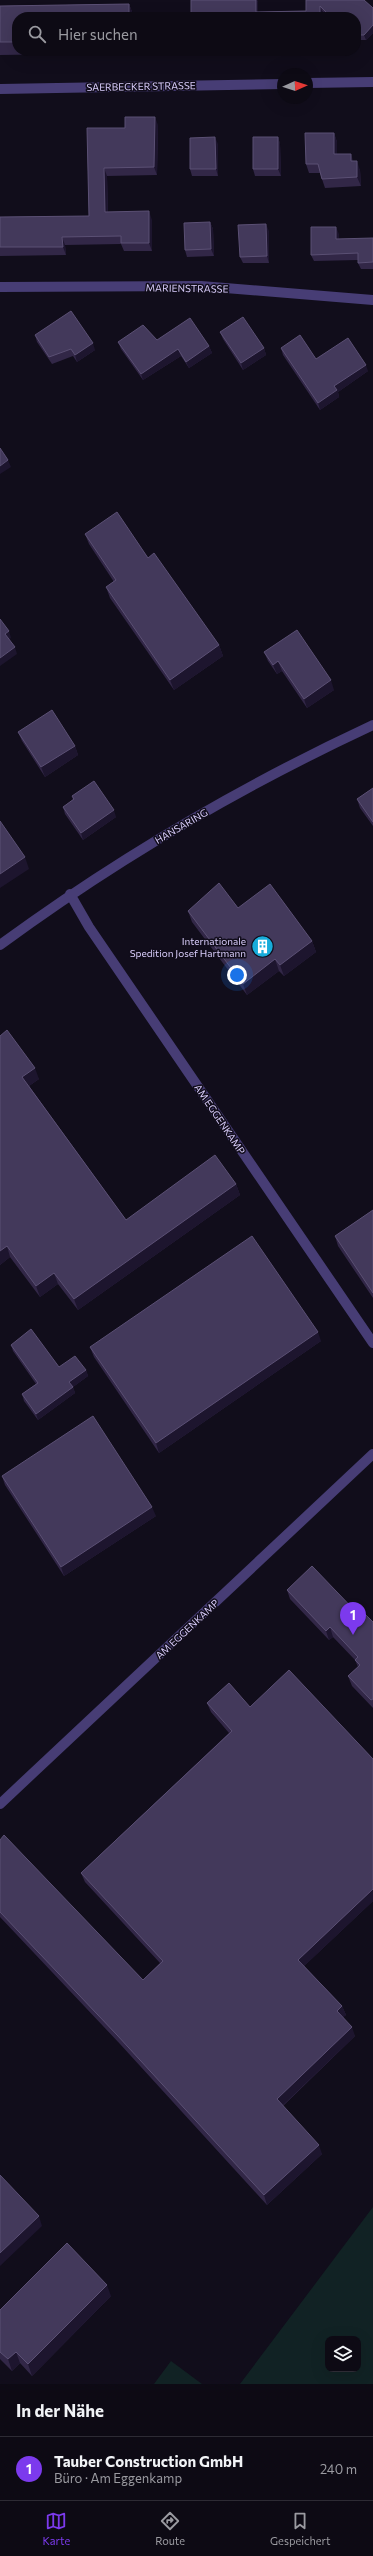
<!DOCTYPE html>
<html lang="de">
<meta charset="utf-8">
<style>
body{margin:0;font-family:Commissioner,sans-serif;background:#1b1822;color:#f1f3f6}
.controls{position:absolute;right:12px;bottom:12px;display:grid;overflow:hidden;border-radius:8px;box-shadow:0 4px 16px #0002}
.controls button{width:36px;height:36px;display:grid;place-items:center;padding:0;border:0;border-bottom:1px solid #2d2b34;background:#0d0a14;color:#f1f3f6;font:20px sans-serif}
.compass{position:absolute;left:277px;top:68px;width:36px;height:36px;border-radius:50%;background:#0d0a14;box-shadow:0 4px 16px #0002;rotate:87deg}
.you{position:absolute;left:237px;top:975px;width:14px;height:14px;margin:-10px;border:3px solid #fff;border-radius:50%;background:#1a73e8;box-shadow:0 0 0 6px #1a73e833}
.badge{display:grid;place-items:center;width:26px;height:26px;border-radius:50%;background:#7c3aed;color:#fff;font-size:13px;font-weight:700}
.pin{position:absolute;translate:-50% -33px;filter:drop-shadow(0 1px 2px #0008)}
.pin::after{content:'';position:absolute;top:21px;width:14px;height:12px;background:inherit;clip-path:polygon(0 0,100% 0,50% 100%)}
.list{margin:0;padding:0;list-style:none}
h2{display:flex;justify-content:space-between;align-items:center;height:52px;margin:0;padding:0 16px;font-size:17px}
h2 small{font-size:13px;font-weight:400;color:#9a9aa0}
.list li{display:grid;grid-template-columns:26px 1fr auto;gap:12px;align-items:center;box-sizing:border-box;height:64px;padding:0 16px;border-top:1px solid #2d2b34}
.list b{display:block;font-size:15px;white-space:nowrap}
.list p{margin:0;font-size:13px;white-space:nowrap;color:#9a9aa0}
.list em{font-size:13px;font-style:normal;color:#9a9aa0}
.icon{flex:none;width:22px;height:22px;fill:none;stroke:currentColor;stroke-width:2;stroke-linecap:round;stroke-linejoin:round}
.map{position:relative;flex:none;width:373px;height:2384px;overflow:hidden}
.search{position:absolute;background:#0d0a14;box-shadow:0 4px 16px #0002;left:12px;right:12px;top:12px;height:44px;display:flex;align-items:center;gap:10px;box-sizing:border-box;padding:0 14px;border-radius:16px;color:#9a9aa0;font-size:15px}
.sheet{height:116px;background:#0d0a14}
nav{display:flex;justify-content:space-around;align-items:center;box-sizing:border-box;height:56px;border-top:1px solid #2d2b34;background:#0d0a14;font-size:11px;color:#9a9aa0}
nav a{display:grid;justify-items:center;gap:2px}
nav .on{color:#7c3aed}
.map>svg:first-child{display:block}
.green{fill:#112224;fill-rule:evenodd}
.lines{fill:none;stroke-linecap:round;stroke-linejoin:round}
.minor{stroke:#473d75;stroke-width:10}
.wall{fill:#322747}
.shaded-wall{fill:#1d152e}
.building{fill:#43395b;stroke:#5b5074}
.labels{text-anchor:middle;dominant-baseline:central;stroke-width:3;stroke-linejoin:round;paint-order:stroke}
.street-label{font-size:10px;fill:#d8ccfa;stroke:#110d1b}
.poi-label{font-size:10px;fill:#d8ccfa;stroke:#110d1b;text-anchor:end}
</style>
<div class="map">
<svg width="373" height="2384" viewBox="0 0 373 2384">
<rect width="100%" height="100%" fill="#110d1b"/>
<path class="green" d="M373,2207V2384H240ZM328,2339H358V2369H328Z
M171,2361L202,2384H154Z"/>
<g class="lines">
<path class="minor" d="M307,83L373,82
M0,89L283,84
M0,287L201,286L373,300
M70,894L89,927L373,1343
M0,945C117,859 242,786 373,725
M0,1804L373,1454"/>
</g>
<path class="wall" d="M191,0H257L258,2V12L306,11V0L373,8V33L366,40H356V17H328L322,11V17H191Z
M129,4L134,17H17V51H134V53L0,55V6Z
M158,125L157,175L107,176L108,212L152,220V251H124L121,244L65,245L66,255L0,256V217L89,216L87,128H125Z
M334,133L337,142V154L353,161L360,170L361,186L325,188L320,173H309L306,164Z
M278,137L280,144L281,176H255L253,169Z
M218,144V176H192L190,169Z
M210,222L213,229L214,256L187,257L185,250Z
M269,231V263H243L240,257Z
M339,234V239L373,238V269H361L358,263V260L314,261L311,255Z
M220,332L264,348L266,355L243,370L223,339Z
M35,335L95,350L77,362L73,356L52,364L37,342Z
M157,340L209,346L212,353L189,368L181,356L143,380L121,349L118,342Z
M281,348L316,359L368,371L338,392L339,397L320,410L283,355Z
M85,534L148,558L219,645L223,656L174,690L110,598L106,587L114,582L89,544Z
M264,652L334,690L307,708L282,671L277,674L268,661Z
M18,732L75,746L78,755L45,777L22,741Z
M373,788V826L360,808L357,799Z
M72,796L116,817L83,840L65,814L63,807L73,800Z
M238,908L312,941L316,952L284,976L279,971L247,995L192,922L188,911Z
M0,1036L39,1079L29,1086L126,1220L236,1184L240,1195L78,1310L58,1284L40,1297L10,1257L0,1265Z
M373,1210V1298L338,1246L335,1236Z
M321,1341L159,1453L94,1357L90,1347Z
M11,1345L59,1367L86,1370L88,1376L73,1387L75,1393L38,1420L24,1401L22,1394L36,1384L13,1351Z
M2,1476L156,1516L64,1576L5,1485Z
M287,1590L360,1616L373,1622V1708L352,1686L348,1676L358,1667L355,1660L333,1637L329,1640L290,1599Z
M207,1703L250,1707L373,1759V1901L304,1966L342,2006L346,2015L343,2017L355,2036L283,2106L322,2154L267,2205L120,2044L0,1917V1840L143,1980L160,1963L85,1882L81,1873L229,1733L211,1712Z
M111,2296L32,2376L20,2363L12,2371L0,2359V2310Z"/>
<path class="shaded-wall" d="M256,0H257L258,2V17L256,12Z
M129,4L134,17H129Z
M320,6L322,11V17H320Z
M373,25V33L366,40L364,35Z
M155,117L158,125L157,175L154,167Z
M334,133L337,142V163L334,154Z
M215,137L218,144V176L216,169Z
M278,137L280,144L281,176L278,169Z
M351,154L354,163L351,161Z
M357,161L360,170L361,186L357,177Z
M104,168L107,176L108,220L105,212Z
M149,211L152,220V251L149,243Z
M210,222L213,229L214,256L211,249Z
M266,224L269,231V263L267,256Z
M336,227L339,234V246L336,239Z
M62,237L65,245L66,255L63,247Z
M93,343L95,350L77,362L75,355Z
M209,346L212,353L189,368L186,362Z
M264,348L266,355L243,370L241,363Z
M178,349L181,356L143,380L141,374Z
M366,365L368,371L338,392L339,397L320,410L318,403L334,386Z
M8,460L11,467L0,474V466Z
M9,631L11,638L8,640L5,634Z
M219,645L223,656L174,690L170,680Z
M15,647L17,654L0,666V658Z
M278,661L282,671L277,674L273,665Z
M331,680L334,690L307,708L304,699Z
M75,746L78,755L45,777L41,767Z
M114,810L116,817L83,840L81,833Z
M25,857L29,869L0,888V874Z
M312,941L316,952L284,976L280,965Z
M275,959L279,971L247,995L243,984Z
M35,1068L39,1079L26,1088L22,1077Z
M236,1184L240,1195L78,1310L74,1299Z
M7,1246L10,1257L0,1265V1251Z
M54,1273L58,1284L40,1297L36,1286Z
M318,1332L321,1341L159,1453L156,1443Z
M86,1370L88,1376L73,1387L75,1393L38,1420L36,1414L69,1382Z
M152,1507L156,1516L64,1576L61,1567Z
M330,1627L333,1637L329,1640L326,1631Z
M373,1889V1901L301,1969L298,1960Z
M342,2006L346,2015L340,2020L337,2011Z
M352,2027L355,2036L280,2108L277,2099Z
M319,2145L322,2154L267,2205L264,2195Z
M39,2216L42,2226L0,2266V2253Z
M107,2285L111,2296L32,2376L28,2364Z
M16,2352L20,2363L12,2371L8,2359Z"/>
<path class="building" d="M191,0H256V12L306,11V0H364L373,8V25L364,35H356V17H331L320,6V17H191Z
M129,4V17H17V42H0V6Z
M125,117H155L154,167L104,168L105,212L149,211V243H121V236L62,237L63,247H0V217L89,216L87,128H125Z
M305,133H334V154H351V161H357V177L322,179L318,164H306Z
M215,137L216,169H190V138Z
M253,137H278V169H253Z
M210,222L211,249L185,250L184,223Z
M266,224L267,256L240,257L238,225Z
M311,227H336V239L373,238V262L358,263V253L311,255Z
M71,311L93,343L75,355L71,349L49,357L35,335Z
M243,317L264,348L241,363L220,332Z
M190,318L209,346L186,362L178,349L141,374L118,342L143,325L157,340Z
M300,335L316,359L348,338L366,365L334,386L337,390L318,403L281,348Z
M0,448L8,460L0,466Z
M117,512L148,558L154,553L219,645L170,680L106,587L116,580L85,534Z
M0,619L9,631L5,634L15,647L0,658Z
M297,630L331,680L304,699L278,661L273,665L264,652Z
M52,710L75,746L41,767L18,732Z
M94,781L114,810L81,833L63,807L74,799L72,796Z
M373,788V822L357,799Z
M0,821L25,857L0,874Z
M219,883L238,908L270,884L312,941L280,965L275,959L243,984L188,911Z
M7,1030L35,1068L22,1077L126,1220L215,1155L236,1184L74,1299L54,1273L36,1286L7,1246L0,1251V1036Z
M373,1210V1293L335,1236Z
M252,1236L318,1332L156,1443L90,1347Z
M31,1329L59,1367L75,1356L86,1370L69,1382L73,1387L36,1414L22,1394L38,1383L11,1345Z
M93,1416L152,1507L61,1567L2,1476Z
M312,1566L360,1616L364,1613L373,1622V1699L371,1700L348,1676L360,1665L355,1660L358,1657L330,1627L326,1631L287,1590Z
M289,1670L373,1759V1889L298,1960L342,2006L337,2011L352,2027L277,2099L319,2145L264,2195L117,2035L0,1912V1840L4,1835L143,1980L163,1961L81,1873L232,1731L207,1703L229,1683L250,1707Z
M0,2175L39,2216L0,2253Z
M67,2243L107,2285L28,2364L16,2352L8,2359L0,2352V2310Z"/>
<defs>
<symbol id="building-disc" viewBox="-11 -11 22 22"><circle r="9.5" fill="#17acda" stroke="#110d1b"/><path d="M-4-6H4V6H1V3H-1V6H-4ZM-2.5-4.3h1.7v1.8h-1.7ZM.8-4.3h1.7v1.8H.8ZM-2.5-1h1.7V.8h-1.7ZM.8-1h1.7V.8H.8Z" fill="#fff"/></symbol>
</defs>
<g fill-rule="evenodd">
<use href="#building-disc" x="250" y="934" width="25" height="25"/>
</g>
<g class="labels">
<g class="street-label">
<text transform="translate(141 86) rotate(-1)">SAERBECKER STRASSE</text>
<text transform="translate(187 288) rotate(1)">MARIENSTRASSE</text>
<text transform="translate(181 826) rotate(-30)">HANSARING</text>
<text transform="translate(220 1119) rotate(56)">AM EGGENKAMP</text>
<text transform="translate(187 1629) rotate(-43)">AM EGGENKAMP</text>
</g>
<g class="poi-label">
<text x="246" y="941">Internationale<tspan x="246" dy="12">Spedition Josef Hartmann</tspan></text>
</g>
</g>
</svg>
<div class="controls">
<button><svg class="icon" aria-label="layers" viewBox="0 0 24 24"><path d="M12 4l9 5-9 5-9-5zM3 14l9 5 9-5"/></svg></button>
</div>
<svg class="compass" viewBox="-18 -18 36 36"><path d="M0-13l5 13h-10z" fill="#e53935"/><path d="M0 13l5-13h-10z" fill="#9a9aa0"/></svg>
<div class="you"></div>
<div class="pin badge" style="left:353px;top:1635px">1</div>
<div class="search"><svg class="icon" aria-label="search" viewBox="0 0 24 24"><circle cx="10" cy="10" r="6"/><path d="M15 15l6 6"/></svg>Hier suchen</div>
</div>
<section class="sheet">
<h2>In der Nähe<small></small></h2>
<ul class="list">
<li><span class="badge">1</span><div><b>Tauber Construction GmbH</b><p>Büro · Am Eggenkamp</p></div><em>240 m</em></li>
</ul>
</section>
<nav>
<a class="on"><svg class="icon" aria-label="map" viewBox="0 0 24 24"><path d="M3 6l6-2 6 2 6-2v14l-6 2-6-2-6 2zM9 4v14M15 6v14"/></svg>Karte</a>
<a><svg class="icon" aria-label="directions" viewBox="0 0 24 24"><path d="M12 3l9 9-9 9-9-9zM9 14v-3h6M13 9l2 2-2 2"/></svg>Route</a>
<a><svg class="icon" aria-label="saved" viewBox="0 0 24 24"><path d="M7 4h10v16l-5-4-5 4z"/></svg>Gespeichert</a>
</nav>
